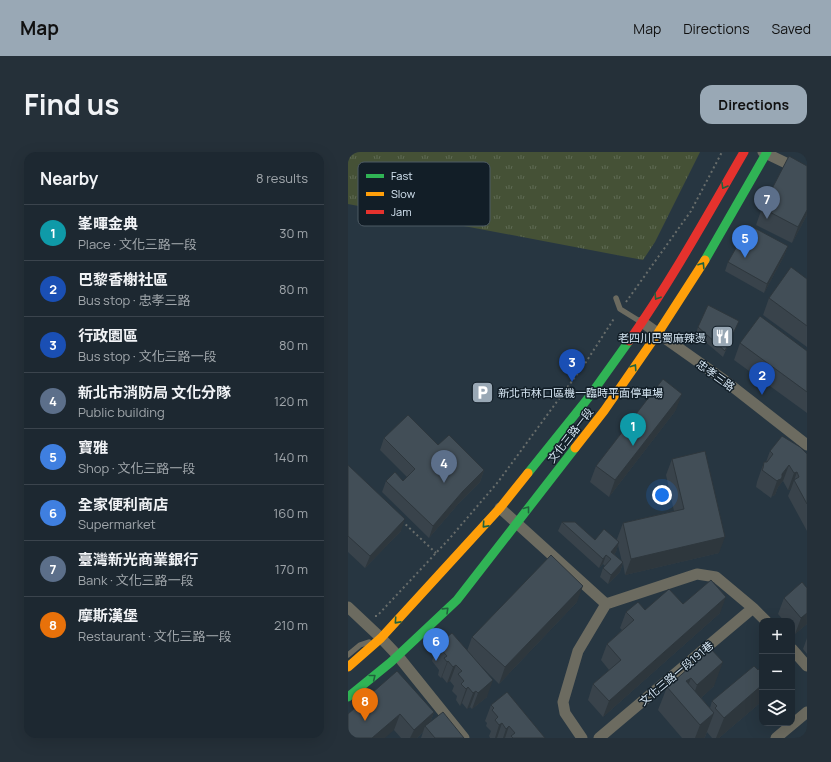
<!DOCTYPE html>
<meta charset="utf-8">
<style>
body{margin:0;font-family:Manrope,"Noto Sans TC",sans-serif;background:#253039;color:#f1f3f6}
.controls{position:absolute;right:12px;bottom:12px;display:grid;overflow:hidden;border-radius:8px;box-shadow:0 4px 16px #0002}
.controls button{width:36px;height:36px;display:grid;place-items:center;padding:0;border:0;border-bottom:1px solid #3b444d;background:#1d2831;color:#f1f3f6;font:20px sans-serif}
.you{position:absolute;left:314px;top:343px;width:14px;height:14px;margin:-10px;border:3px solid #fff;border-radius:50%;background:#1a73e8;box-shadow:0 0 0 6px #1a73e833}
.badge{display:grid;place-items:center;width:26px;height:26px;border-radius:50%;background:#99a8b5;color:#fff;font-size:13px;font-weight:700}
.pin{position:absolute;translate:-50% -33px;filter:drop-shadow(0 1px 2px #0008)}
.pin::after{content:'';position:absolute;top:21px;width:14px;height:12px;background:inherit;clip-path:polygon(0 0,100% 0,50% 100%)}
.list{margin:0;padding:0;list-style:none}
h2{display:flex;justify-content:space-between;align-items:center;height:52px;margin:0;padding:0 16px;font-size:17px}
h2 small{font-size:13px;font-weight:400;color:#a0a6ab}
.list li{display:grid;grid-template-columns:26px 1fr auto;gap:12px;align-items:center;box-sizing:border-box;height:56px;padding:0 16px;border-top:1px solid #3b444d}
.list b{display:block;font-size:15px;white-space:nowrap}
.list p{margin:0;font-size:13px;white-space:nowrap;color:#a0a6ab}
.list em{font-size:13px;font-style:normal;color:#a0a6ab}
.icon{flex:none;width:22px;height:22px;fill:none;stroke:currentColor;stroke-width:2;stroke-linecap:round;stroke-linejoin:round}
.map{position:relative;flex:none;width:459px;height:586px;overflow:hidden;border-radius:12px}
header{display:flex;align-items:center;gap:24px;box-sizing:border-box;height:56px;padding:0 20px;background:#99a8b5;color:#111}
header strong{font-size:19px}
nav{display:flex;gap:22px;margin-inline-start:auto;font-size:14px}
.intro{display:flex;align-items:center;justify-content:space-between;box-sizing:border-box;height:96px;padding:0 24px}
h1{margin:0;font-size:28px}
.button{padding:10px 18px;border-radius:12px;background:#99a8b5;color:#111;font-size:14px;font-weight:700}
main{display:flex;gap:24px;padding:0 24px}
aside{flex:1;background:#1d2831;border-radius:12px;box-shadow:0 4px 16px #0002}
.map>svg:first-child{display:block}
.grass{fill:url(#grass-tufts)}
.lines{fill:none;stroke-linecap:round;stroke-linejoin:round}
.path{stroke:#686d6b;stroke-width:2;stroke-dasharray:2 3;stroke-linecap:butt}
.lane{stroke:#6c6b60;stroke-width:5.5}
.street{stroke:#6c6b60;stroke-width:11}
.fast{stroke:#30b455;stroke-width:9}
.slow{stroke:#ff9f0a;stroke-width:9}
.jam{stroke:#e5322d;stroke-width:9}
.wall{fill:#39434b;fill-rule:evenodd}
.shaded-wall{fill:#2e373d}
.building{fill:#424e57;stroke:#2e373d}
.oneway{stroke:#20623c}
.labels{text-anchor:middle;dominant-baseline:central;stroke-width:3;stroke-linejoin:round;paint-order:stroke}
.poi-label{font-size:11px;fill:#d6e6f3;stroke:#121e27;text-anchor:end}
.street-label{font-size:11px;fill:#d6e6f3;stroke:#121e27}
.key{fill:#121e27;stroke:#4d5a64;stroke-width:1}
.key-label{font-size:11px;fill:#d6e6f3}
</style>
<header>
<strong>Map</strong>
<nav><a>Map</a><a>Directions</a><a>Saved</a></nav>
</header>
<div class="intro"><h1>Find us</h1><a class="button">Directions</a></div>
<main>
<aside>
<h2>Nearby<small>8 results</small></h2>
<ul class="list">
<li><span class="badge" style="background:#0f9aa8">1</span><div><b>峯暉金典</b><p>Place · 文化三路一段</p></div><em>30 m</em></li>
<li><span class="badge" style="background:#1a4fb4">2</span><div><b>巴黎香榭社區</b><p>Bus stop · 忠孝三路</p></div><em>80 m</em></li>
<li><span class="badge" style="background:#1a4fb4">3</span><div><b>行政園區</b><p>Bus stop · 文化三路一段</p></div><em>80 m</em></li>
<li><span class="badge" style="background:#5c6f8a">4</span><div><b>新北市消防局 文化分隊</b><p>Public building</p></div><em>120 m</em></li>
<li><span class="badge" style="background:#3f7fe0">5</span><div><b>寶雅</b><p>Shop · 文化三路一段</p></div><em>140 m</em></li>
<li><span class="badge" style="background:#3f7fe0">6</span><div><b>全家便利商店</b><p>Supermarket</p></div><em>160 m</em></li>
<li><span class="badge" style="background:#5c6f8a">7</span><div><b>臺灣新光商業銀行</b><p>Bank · 文化三路一段</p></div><em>170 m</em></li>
<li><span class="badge" style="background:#e8710a">8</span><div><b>摩斯漢堡</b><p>Restaurant · 文化三路一段</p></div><em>210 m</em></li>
</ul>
</aside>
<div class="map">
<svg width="459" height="586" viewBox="0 0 459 586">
<defs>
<pattern id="grass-tufts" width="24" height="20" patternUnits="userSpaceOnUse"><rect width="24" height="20" fill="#455136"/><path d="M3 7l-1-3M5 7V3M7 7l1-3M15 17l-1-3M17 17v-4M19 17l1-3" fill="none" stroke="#5f6a54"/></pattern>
</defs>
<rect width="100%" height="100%" fill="#273641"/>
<path class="grass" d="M0,0H352L307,90L295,108L0,52Z"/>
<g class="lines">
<path class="path" d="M278,150L343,59L374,0
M54,369L88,401
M27,464H29L102,386L150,330L238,210L267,165"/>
<path class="lane" d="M268,146L272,157L293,170
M0,503L12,493L21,490"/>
<path class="street" d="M415,0L459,21
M294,170L376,228L459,293
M152,356L258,452
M0,455L33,486L50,504L116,586
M444,497L459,514
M234,586L217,561L215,550L230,499L258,452L349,422L368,425L405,456L418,469
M251,586L405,456
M428,586L459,560"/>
<path class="fast" d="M357,108L419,0
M180,321L241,245L281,189
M0,545L43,510L109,448L227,296"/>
<path class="slow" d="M227,296L256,259L310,181L357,108
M0,515L33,486L152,356L180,321"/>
<path class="jam" d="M281,189C323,129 359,64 396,0"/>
</g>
<path class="wall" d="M414,56L459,63L444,91L408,73Z
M440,94L436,104L416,141L377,119L380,110Z
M459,127V195L415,163L421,146Z
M350,175H388L375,205L348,182Z
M392,191L459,199V261L386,208Z
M328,258L261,345L242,330L248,314Z
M36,286L90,293L136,318L132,330L111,351L81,386L34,340L38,329H55L59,325L32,298Z
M422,299L459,302V379L440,344L443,337L440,338L435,329L430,335L427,343L424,344L423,346L408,335L409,330L410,327L416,310H418Z
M324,307L371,401L277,423L275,411L272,420L260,432L252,425L255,416L257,414L255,412L251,416L210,379L214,370L247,388L269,389V387L275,371L326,359L318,323ZM270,393L274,410L266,402L268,400Z
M0,313L53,379L17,416L0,400Z
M436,446L459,472L447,482L444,478V469H436L430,462Z
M229,450L151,532L132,513L139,545L124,557L122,555L119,557L114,551L112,554L108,548L109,544L104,539L106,534L102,529L99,531L94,525L93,526L90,523L91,518L84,509L89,493L119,499L124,485Z
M335,452L372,461L255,565L240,548L245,532L261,518L253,508L259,492L274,478L272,476L278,460L297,458Z
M459,486V502L455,497Z
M363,497L366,534L353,546L362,556L364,549L410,518H414V546L412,551L371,586H364L359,580L357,585L356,586H334L310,558L319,535Z
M143,553L197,586H142L141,584L143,579L138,574L139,571L137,569Z
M86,560L82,571L116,586H73L75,580L69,586H53L46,578L0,562Z"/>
<path class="shaded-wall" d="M459,58V63L444,91L450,75Z
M440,94L436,104L416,141L419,132Z
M334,242L328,258L261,345L267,328Z
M441,313L435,329L430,335L427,343L424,344L423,346L429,329Z
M136,318L132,330L111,351L81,386L85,374L115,339Z
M449,320L443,337L440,338L446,321Z
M57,367L53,379L17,416L22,404Z
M377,385L371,401L277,423L283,407Z
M271,390L268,400L262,406L263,400Z
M258,403L255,412L251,416L255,407Z
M275,410L272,420L260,432L263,423Z
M235,434L229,450L151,532L157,515Z
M378,445L372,461L255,565L261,549Z
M459,461V472L447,482L453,466Z
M100,509L94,525L93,526L99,510Z
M375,510L366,534L341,557L349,533Z
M108,513L102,529L99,531L105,515Z
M343,526L334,549L338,529Z
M145,528L139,545L124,557L130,541Z
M414,533V546L412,551L371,586H368L376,566Z
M120,535L114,551L112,554L118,537Z
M128,539L122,555L119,557L125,541Z
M86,560L80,576L77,574L75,580L69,586H62L66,578Z
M366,561L357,585L356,586H347L352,573Z
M52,562L46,578L37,586H24Z
M154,571L149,586H147L151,573Z
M161,574L157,586H155L158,577Z"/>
<path class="building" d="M441,4L459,14V58L450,75L414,56Z
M401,73L440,94L419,132L380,110Z
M443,115L459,127V174L421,146Z
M360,153L391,169L377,199L350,175Z
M412,164L459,199V240L392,191Z
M315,227L334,242L267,328L248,314Z
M60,263L90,293L101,283L136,318L115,339L85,374L38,329L47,320L55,329L67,317L36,286Z
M434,284L452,295L459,302V352L446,328L451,325L449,320L446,321L441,313L434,322V325L433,327L430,328L429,329L414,318L415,316L416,310H419L425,302L422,299Z
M357,299L377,385L283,407L275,371L336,357L324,307Z
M0,313L57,367L22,404L0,384Z
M214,370H227L247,388L256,377L271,390L263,400L275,410L263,423L255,416L263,407L258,403L255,407Z
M203,403L235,434L157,515L124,485Z
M363,428L378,445L261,549L245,532L273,508L259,492L286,468L278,460L290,450L297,458L321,437L335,452Z
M454,430L459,436V461L453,466L436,446Z
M104,481L145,528L130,541L128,539L125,541L120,535L118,537L113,532L116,529L110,522L114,519L108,513L105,515L100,509L99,510L96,506L99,504L89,493Z
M363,497L375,510L349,533L343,526L338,529L366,561L352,573L319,535Z
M406,514L410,518L412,516L414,518V533L376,566L367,556L369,554L364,549Z
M49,519L86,560L66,578L52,562L24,586H0V562Z
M159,540L197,586H165L163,584L167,581L161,574L158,577L154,571L151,573L147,568L150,565L144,558L146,556L143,553Z
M95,560L116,586H87L77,574Z"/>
<defs><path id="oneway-chevron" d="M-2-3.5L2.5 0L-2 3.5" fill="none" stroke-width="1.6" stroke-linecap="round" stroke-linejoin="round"/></defs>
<g class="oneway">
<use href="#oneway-chevron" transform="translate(376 34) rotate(120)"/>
<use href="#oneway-chevron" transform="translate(354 113) rotate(-57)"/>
<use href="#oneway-chevron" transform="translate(309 145) rotate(122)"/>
<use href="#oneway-chevron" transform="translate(286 215) rotate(-56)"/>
<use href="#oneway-chevron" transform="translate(179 357) rotate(-52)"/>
<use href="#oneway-chevron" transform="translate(137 373) rotate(132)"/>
<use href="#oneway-chevron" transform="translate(98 458) rotate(-44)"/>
<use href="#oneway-chevron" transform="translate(49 469) rotate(132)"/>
<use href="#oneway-chevron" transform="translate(25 525) rotate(-39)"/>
</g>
<defs>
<symbol id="restaurant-square" viewBox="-11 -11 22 22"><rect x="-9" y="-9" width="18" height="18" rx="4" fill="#99a8b5" stroke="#121e27"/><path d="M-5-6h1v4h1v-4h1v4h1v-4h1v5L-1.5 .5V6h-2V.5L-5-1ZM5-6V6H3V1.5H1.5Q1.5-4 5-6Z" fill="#fff"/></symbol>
<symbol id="parking-square" viewBox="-11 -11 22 22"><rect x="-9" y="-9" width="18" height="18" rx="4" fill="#99a8b5" stroke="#121e27"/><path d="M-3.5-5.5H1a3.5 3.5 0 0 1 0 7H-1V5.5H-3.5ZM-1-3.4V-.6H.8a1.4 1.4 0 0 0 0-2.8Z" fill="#fff"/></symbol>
</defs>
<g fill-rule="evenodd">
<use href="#restaurant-square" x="362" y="172" width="25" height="25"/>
<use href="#parking-square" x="122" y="228" width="25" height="25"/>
</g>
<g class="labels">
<g class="poi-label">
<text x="358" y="185">老四川巴蜀麻辣燙</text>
<text x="150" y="240" text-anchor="start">新北市林口區機一臨時平面停車場</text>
</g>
<g class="street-label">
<text transform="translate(368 223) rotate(36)">忠孝三路</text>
<text transform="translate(222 283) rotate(-52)">文化三路一段</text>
<text transform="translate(328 521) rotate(-40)">文化三路一段191巷</text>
</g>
</g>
<rect x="10" y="10" width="132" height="64" rx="6" class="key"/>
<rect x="18" y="22" width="18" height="4" fill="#30b455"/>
<rect x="18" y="40" width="18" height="4" fill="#ff9f0a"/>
<rect x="18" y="58" width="18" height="4" fill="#e5322d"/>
<g class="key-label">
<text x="43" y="28">Fast</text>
<text x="43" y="46">Slow</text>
<text x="43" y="64">Jam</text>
</g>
</svg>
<div class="controls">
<button>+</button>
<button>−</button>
<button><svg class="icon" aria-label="layers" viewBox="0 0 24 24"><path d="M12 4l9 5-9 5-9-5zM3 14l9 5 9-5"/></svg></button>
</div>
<div class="you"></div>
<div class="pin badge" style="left:285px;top:294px;background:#0f9aa8">1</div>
<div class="pin badge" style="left:414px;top:243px;background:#1a4fb4">2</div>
<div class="pin badge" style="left:224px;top:230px;background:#1a4fb4">3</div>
<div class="pin badge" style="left:96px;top:331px;background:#5c6f8a">4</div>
<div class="pin badge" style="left:397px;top:106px;background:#3f7fe0">5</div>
<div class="pin badge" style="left:88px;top:509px;background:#3f7fe0">6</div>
<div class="pin badge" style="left:419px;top:67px;background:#5c6f8a">7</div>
<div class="pin badge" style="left:17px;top:569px;background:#e8710a">8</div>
</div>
</main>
